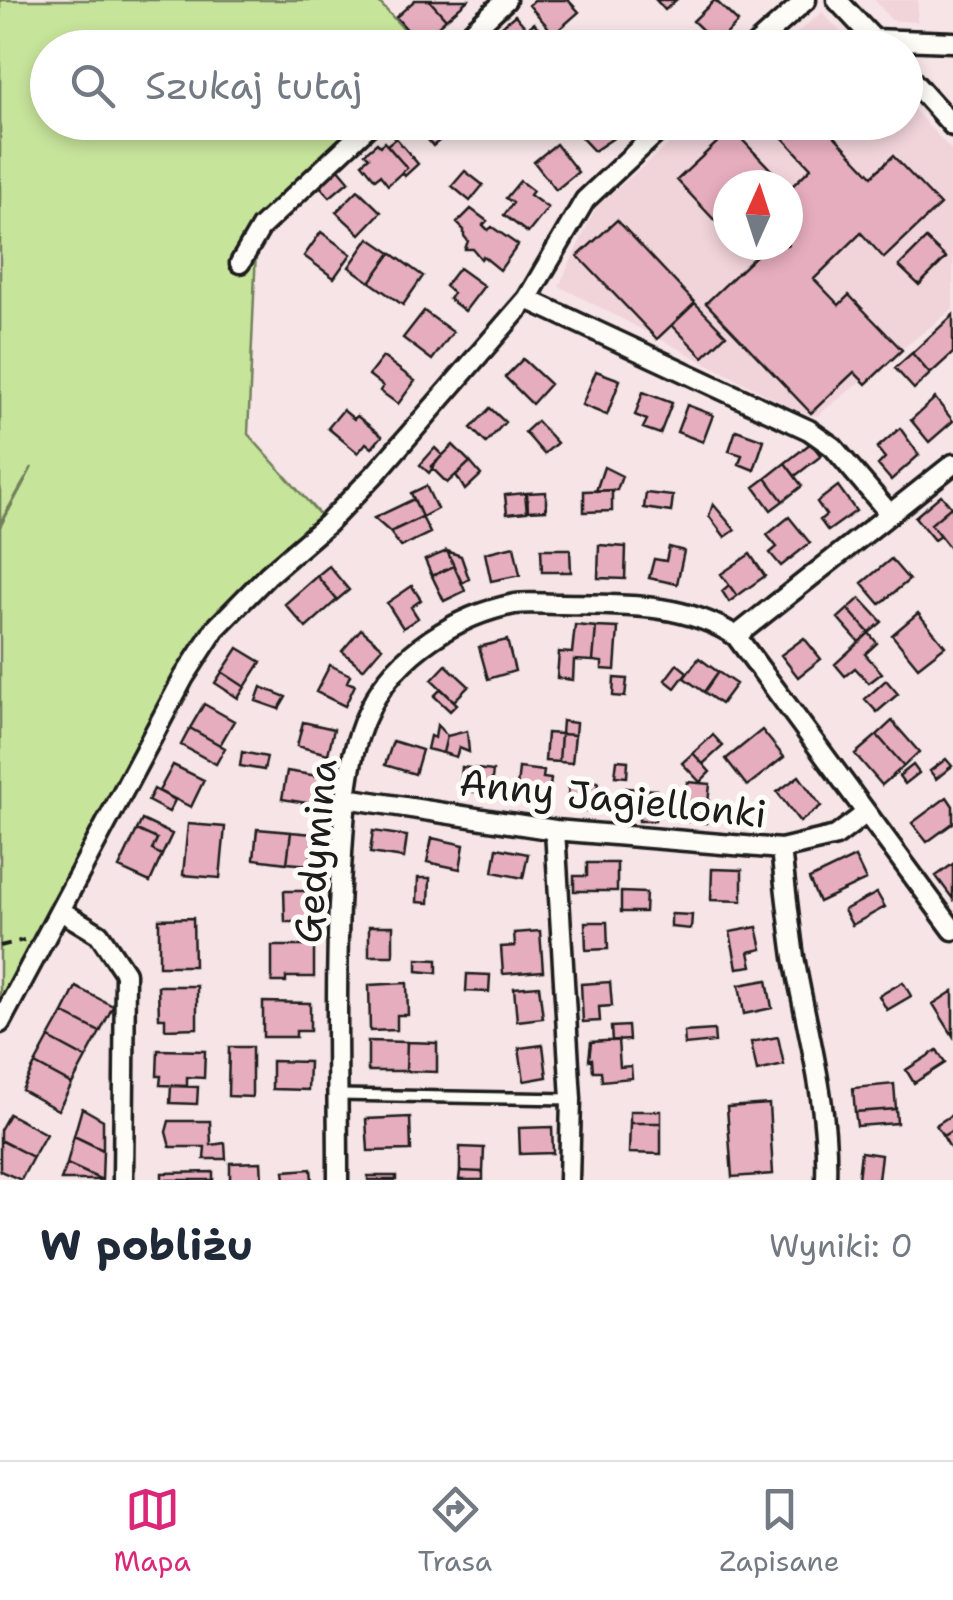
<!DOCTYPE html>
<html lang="pl">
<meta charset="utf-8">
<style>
body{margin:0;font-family:"Shantell Sans",sans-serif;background:#f6f6f7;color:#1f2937}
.compass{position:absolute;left:713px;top:170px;width:90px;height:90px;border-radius:50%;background:#fff;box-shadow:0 5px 15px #0003;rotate:3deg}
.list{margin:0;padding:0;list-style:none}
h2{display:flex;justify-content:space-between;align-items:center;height:130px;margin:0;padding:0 40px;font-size:42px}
h2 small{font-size:32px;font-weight:400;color:#747a83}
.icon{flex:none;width:55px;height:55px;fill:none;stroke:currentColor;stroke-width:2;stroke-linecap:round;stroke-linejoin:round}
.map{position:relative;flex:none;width:953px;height:1180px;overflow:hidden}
.search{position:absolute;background:#fff;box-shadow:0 5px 15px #0003;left:30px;right:30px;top:30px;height:110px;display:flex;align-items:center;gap:25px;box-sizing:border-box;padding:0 35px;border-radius:55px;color:#747a83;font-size:38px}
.sheet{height:280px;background:#fff}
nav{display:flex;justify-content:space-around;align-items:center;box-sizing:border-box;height:140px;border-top:2px solid #e0e1e3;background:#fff;font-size:28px;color:#747a83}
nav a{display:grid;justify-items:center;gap:5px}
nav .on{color:#db2777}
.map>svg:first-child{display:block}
.built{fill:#f1d4da;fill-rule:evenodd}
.green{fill:#c7e49b;stroke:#72805c;stroke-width:2.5}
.building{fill:#e6adbf;stroke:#1c1c1c;stroke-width:2.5}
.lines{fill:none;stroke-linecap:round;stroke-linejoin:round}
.service-casing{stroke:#1c1c1c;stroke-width:16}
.minor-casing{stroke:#1c1c1c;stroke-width:25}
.path{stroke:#1c1c1c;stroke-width:4;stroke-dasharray:10 8;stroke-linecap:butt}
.service{stroke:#fdfcf7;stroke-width:9}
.minor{stroke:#fdfcf7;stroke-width:18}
.labels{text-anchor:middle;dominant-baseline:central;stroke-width:10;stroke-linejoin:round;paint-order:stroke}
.street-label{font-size:38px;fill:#1c1c1c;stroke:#fdfcf7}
</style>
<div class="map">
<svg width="953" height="1180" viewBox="0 0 953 1180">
<rect width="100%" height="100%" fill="#f6e4e6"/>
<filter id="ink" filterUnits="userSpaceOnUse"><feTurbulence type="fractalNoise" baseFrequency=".01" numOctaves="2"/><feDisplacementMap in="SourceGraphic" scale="20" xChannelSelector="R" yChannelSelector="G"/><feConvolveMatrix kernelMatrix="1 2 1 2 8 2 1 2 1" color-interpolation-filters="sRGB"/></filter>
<g filter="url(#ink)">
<path class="built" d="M875,0H918L917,22L891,20Z
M822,12L855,47H780Z
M906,101L953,152V309L817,416L801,413L559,286L596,207L693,123L906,122ZM728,185H788V245H728Z"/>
<path class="green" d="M0,0H377L420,47L48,48V122L372,123L257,227L248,434L328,524L216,627L0,1023V527L32,467L0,523Z"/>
<path class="building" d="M415,0H429L446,19L419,43L396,17Z
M429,0H468L446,19Z
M534,0H568L579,12L554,34L529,5Z
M656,0H676L665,10Z
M715,0L738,22L717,44L693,21Z
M515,15L539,43L534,48H498L489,37Z
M534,23L548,40L540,48H534L539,43L527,29Z
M671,37L678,45L680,48H661Z
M413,122H447L453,129L433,146Z
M580,122H606L618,135L594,151L579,135L586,129Z
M719,122H741L733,130L773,172L759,185H728V214L718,224L677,180L723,137L714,128Z
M768,122H821L872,176L893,156L940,205L884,258L861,233L814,279L839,305L849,295L902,350L866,384L854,372L811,413L706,303L760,252L753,245H788V190L811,168Z
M396,138L418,164L405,176L402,172L407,168L387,145Z
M384,142L407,168L388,185L380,175L375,179L362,163L369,157L365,153L377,143L380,146Z
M556,144L578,172L556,190L534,162Z
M338,168L349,181L330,197L319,185Z
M465,171L483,185L470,201L452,186Z
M520,181L533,191L530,195L548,208L528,233L504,215L513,203L506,198Z
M358,190L381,212L360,234L336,212Z
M471,209L487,221L483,225L488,230L492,227L518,245L500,270L483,256L481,259L473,249H465L468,241L464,236V230L457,223Z
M617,220L695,303L657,339L578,256Z
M321,232L351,254L334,278L304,256Z
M369,238L391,253L370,282L349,267Z
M926,239L946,258L919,285L899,266Z
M391,253L423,276L403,305L370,282Z
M459,268L484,286L465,311L449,299L453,293L445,286Z
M695,303L726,335L703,357L672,325Z
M424,311L453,332L432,360L403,338Z
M953,315V353L930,374L912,353Z
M912,353L930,374L914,389L895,368Z
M383,357L415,381L398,404L380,391L383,386L369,375Z
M523,359L550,384L532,404L505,377Z
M596,371L620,380L607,415L582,405Z
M643,392L672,403L660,434L643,428L647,420L635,415Z
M935,398L953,421L929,442L911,420Z
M687,405L713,415L703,442L677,432Z
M490,408L505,422L486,443L471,428Z
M343,410L354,419L357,416L382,436L372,448L366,443L358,453L328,428Z
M537,421L557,443L544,454L525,432Z
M900,428L919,455L891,480L878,465L885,458L877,448Z
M736,430L764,440L754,470L739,464L742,455L729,451Z
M811,443L821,456L795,476L785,463Z
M453,445L470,462L447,483L431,467Z
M435,448L442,455L429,473L420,465Z
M470,462L481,475L465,490L456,475Z
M785,463L802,486L783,501L766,478Z
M604,467L622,476L617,490L596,491Z
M766,478L783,501L771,510L754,487Z
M426,486L437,509L422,517L411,493Z
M838,486L856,511L828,531L820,520L826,515L817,502Z
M612,490V511L584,512V491Z
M546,492V510L528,511L527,493Z
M525,493L527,512L507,514L505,495Z
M646,493L673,496L671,512L644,508Z
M941,495L951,507L931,524L940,536L934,540L915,517Z
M414,499L422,517L390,532L374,518Z
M713,504L735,530L725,537L709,516Z
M951,507L953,510L952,551L931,524Z
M422,517L430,533L401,547L390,532Z
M789,517L810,543L781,566L770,553L777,547L767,535Z
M599,545L626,547L625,579L598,578Z
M514,546L520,575L491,581L485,553Z
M669,547L684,551L677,584L649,578L654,559L666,561Z
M541,549H570L571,572H542Z
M447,551L454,566L432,576L425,560Z
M447,551L461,556L469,579L462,583Z
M750,554L765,576L737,596L721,574Z
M891,559L909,580L880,604L862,583Z
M329,566L349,590L337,600L317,576Z
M454,566L465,591L444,601L432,576Z
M317,576L337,600L306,628L285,604Z
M729,585L737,596L729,602L722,591Z
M412,586L421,600L411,607L418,618L403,628L387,603Z
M860,598L882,622L869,633L848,609Z
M848,609L869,633L859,642L838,618Z
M918,613L945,646L918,667L892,635Z
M575,625L596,627L593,661L574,660L573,680L557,678L559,652L572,653Z
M596,627L618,628L615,670L602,669V662L593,661Z
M361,629L382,647L363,669L342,651Z
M869,633L877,643L865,654L882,673L869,683L855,668L845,676L835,664Z
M804,638L821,659L798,677L781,655Z
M507,640L515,671L488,679L479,647Z
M238,648L261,662L245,687L222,672Z
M699,658L718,672L704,692L684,678Z
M677,664L687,672L675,688L665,680Z
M330,665L350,675L347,682L355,685L345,706L316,692Z
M446,665L469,686L454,701L432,680Z
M222,672L245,687L238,698L215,683Z
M718,672L736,684L721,704L704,692Z
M614,678L627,679L625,697L613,696Z
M886,680L898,694L877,712L865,699Z
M261,687L286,697L279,709L256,701Z
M441,689L457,704L450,711L434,696Z
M204,704L234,721L220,745L190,728Z
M562,721L576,723L575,735L561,734Z
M892,721L919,752L904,766L877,735Z
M303,722L334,729L328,754L297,746Z
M437,725L447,736L443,753L427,749L430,736L435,738Z
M190,728L225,748L216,764L181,745Z
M762,730L784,757L747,786L726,759Z
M467,731L469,752L459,748L456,757L443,753L447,736Z
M547,733L561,734L559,762L545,761Z
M561,734L575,735L572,763L559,762Z
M713,735L723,746L703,764L693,753Z
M877,735L904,766L882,785L855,754Z
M393,741L422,750L415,774L385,765Z
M242,752L267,757L264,770L240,766Z
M693,753L710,772L700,782L682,763Z
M946,759L952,766L936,779L930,771Z
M617,760L628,761L627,777L615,776Z
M173,765L204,780L191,807L159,791Z
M913,765L919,773L905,784L899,776Z
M462,767L493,771L490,794L460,790Z
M519,768L544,771L543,778L551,779L548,801L516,798Z
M287,771L324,777L319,805L282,799Z
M799,776L821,806L800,822L777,792Z
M570,778L598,782L595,812L582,811L583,805L567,803Z
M687,782L710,784L706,823L684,821Z
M626,788L656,790L655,810L625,809Z
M154,789L175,800L169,812L148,801Z
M947,797L953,806V823L927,842L912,823Z
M639,810H655V821H639Z
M142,820L172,834L162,855L152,850L157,839L137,830Z
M188,824L225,827L220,878L183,875Z
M257,829L291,832L287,863L254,859Z
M137,830L157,839L152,850L162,855L150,882L119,868Z
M373,831L407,836L404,858L370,853Z
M291,832L313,834L310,865L287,863Z
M432,838L464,845L460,869L427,862Z
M497,848L528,854L523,878L493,872Z
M855,857L866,880L819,902L809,879Z
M587,863H617V891H574V876H587Z
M953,864V899L936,876Z
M712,869L742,870V901L711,900Z
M418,878H430L429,903L417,902Z
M284,891H308V922H285Z
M621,892L646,893L645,912H621Z
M877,893L885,907L852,925L844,910Z
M671,914L692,915L691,929L671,927Z
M193,918L194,966H159V919Z
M585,922H607L608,949L586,950Z
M369,926H393V956H369Z
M757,927L762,949L749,952L752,966L737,968L730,932Z
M540,931L543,971L503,974L501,947L515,946L514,933Z
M272,946H314V977H286V982H272Z
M417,959L437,960V973L417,971Z
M467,974L490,975L489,992L466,991Z
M767,980L772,1008L744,1014L739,985Z
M610,982L612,1006L599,1007L600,1021L583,1022L581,984Z
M903,982L911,996L887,1010L879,996Z
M407,983L408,1015H397V1030L370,1031L369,985Z
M158,986H197V1028L165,1029V1018H159Z
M539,986L543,1018L517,1021L514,988Z
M76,987L113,1006L100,1032L63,1013Z
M953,991V1036L933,1004Z
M263,1002L310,1003V1031H296V1037H263Z
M63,1013L100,1032L86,1058L49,1038Z
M628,1026L629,1040L612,1041L611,1027Z
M714,1030L715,1042L685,1045L684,1032Z
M778,1037L784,1065L757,1071L751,1042Z
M49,1038L86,1058L72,1084L35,1064Z
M618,1040L620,1067L631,1066L632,1078L602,1081L601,1071H593L592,1059L589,1060L591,1042Z
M368,1041L407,1042L406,1071H368Z
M407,1042L437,1043V1072L406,1071Z
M543,1045L547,1077L524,1081L519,1048Z
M229,1047H252V1097L228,1096Z
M158,1050L205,1051L204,1078L187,1077V1086L160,1085L161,1076H157Z
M937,1050L945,1063L914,1083L906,1070Z
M272,1061L309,1062L308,1090L272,1089Z
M35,1064L72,1084L58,1110L22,1090Z
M894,1084L896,1109L855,1112L853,1088Z
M171,1086L198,1087L197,1104L170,1103Z
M769,1104L773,1174L732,1177L727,1107Z
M82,1108L103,1120V1150L74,1136Z
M896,1109L897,1123L857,1126L855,1112Z
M630,1111H661V1123H630Z
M9,1114L46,1134L33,1157L0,1140V1130Z
M953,1114V1130L943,1136L936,1125Z
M410,1117L411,1150L368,1151L366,1119Z
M169,1121H210L211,1145L225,1143L226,1159H204L205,1147H170L166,1132Z
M630,1123H661V1154L629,1153Z
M552,1127L553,1153L520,1154L519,1128Z
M953,1130V1153L943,1136Z
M74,1136L103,1150L102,1180L67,1164Z
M0,1140L33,1157L21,1180L0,1171Z
M460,1147L484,1148L483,1172L460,1171Z
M861,1152L881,1155L878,1180L858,1179Z
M261,1162L262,1180H230V1163Z
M67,1164L102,1180H61Z
M311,1169L312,1180H285L284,1171Z
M460,1171L483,1172V1180H459Z
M213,1172V1180H162V1173Z
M368,1176H396V1180H368Z"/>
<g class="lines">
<defs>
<path id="service" d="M338,1095L570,1099"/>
<path id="minor" d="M837,0L881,47
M873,39L953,42
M454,48L506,0
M752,48L806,0
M906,74L953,126
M240,263L261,227L373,122
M527,299L809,430L833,447L890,514
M736,636L953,464
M346,798L555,830L781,849L836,836L865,814
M555,830L571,1099L569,1180
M781,849C785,885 789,921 794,957C807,1032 829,1103 826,1180
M61,911L99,934L125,973L123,1180
M0,1023L184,677L215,629L268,575L327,524L377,472L527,299L585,200L668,122
M338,1180C338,1071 334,962 342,854C345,804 347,752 371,706C398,653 457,615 515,604C529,602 545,604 560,604C621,605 684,602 736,636L953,930"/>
</defs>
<use href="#service" class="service-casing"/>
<use href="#minor" class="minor-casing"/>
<path class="path" d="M0,946L24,940"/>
<use href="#service" class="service"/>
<use href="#minor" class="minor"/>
</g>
</g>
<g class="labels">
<g class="street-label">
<text transform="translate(613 798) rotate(6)">Anny Jagiellonki</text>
<text transform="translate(315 851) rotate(-85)">Gedymina</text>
</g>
</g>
</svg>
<svg class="compass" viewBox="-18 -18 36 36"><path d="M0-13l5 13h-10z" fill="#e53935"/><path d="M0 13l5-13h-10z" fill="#747a83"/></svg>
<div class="search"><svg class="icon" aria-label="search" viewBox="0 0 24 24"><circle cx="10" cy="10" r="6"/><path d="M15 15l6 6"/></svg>Szukaj tutaj</div>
</div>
<section class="sheet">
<h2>W pobliżu<small>Wyniki: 0</small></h2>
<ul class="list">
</ul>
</section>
<nav>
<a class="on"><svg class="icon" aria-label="map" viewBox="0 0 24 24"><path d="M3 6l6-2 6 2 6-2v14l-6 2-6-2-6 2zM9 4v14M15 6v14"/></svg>Mapa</a>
<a><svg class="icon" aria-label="directions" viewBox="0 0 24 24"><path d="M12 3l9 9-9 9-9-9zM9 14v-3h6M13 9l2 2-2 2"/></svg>Trasa</a>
<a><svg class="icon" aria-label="saved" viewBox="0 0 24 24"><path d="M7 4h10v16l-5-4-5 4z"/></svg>Zapisane</a>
</nav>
